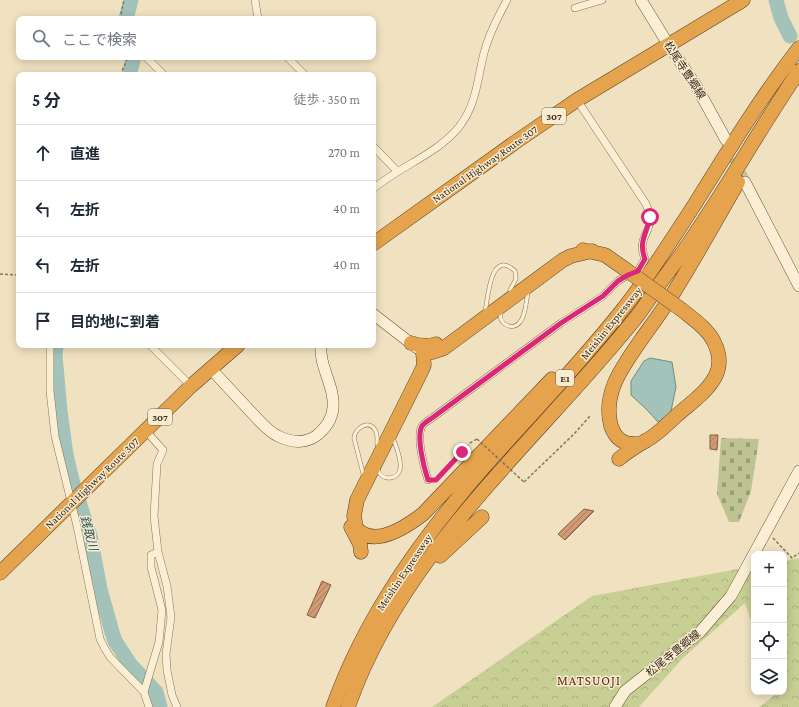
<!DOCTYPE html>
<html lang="ja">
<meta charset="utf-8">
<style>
body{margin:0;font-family:"Crimson Pro","Noto Sans JP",serif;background:#f6f6f7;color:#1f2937}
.controls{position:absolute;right:12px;bottom:12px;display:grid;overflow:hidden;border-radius:8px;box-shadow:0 2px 10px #0003}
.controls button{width:36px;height:36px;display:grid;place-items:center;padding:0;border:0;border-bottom:1px solid #e0e1e3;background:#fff;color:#1f2937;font:20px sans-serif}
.stop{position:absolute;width:12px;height:12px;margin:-9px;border:3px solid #db2777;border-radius:50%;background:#fff}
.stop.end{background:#db2777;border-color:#fff;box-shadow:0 1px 4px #0008}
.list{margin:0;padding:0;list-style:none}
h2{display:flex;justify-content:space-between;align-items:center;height:52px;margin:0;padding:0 16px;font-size:17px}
h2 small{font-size:13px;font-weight:400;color:#747a83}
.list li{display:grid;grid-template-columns:26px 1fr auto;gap:12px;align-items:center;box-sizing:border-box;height:56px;padding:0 16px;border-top:1px solid #e0e1e3}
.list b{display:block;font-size:15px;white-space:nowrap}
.list em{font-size:13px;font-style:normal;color:#747a83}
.icon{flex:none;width:22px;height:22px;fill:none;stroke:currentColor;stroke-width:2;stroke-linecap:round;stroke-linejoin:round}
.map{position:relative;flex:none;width:799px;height:707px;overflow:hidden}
.search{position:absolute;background:#fff;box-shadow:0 2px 10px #0003;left:16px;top:16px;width:360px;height:44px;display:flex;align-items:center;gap:10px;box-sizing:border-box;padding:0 14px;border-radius:8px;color:#747a83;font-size:15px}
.panel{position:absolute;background:#fff;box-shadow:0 2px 10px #0003;left:16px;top:72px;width:360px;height:276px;border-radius:8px}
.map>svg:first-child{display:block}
.forest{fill:url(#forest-crowns)}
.cemetery{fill:url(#cemetery-stones)}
.water{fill:#a3c2b9;stroke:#6a9087}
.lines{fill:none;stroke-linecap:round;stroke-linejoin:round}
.river{stroke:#a3c2b9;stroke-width:15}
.building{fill:url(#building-hatch);stroke:#8b5c3c}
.secondary-tunnel{stroke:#cbbd9f;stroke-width:11;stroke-dasharray:11 5.5;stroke-linecap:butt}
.lane-casing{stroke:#8a7357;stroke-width:4.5}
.street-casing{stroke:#8a7357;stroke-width:8}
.secondary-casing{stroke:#6c543a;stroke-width:12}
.highway-casing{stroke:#58412c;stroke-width:15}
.path{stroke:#8a7357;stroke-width:1.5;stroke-dasharray:3 2;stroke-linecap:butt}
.lane{stroke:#faefd4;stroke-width:3.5}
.street{stroke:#faefd4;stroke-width:7}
.secondary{stroke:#faefd4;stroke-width:11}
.highway{stroke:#e4a34c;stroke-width:14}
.highway-bridge-casing{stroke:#58412c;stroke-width:15;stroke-linecap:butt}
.path-bridge{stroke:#8a7357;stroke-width:1.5;stroke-dasharray:3 2;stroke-linecap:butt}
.highway-bridge{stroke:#e4a34c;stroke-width:14}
.route{stroke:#db2777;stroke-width:5}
.labels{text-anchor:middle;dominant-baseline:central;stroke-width:3;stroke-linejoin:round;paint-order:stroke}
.shield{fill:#f7ecd0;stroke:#726452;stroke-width:1}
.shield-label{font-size:10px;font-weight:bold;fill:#392a1c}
.street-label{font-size:11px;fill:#392a1c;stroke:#f7ecd0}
.water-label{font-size:12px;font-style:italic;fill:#2b5a57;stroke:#f7ecd0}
.quarter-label{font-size:13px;letter-spacing:1px;fill:#682a19;stroke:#f7ecd0}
</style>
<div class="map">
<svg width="799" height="707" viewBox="0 0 799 707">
<defs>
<pattern id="forest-crowns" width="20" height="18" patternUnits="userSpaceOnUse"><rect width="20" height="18" fill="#c7cf94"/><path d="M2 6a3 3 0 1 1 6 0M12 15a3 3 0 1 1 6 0" fill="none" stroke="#acb27f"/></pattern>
<pattern id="cemetery-stones" width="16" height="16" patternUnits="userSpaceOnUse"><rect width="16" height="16" fill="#bdc393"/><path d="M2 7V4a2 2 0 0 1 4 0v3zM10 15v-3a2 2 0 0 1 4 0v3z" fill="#9b9f77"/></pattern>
<pattern id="building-hatch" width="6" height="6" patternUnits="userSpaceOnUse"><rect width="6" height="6" fill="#d09b74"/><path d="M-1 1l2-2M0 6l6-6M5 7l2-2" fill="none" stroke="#aa7f5e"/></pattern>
</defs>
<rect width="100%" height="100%" fill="#f0e2c0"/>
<path class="forest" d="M799,558V707H759L775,695L774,692H784V561Z
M754,566V629L745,603L683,658L639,707H432L592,596Z"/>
<path class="cemetery" d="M721,438L759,439L751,491L739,522H729L717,494Z"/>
<path class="water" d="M650,358L672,362L676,387L671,411L659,423L646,409L631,395V381L644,361Z"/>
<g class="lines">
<path class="river" d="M776,0L781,18L790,36
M126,19L131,0
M129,75L134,57
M56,345L55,355L60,411L66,455L73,484L90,536L100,589L112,632L115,641L130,664L156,692L160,707"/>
</g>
<path class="building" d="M710,435H718L717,450L710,449Z
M584,509L594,511L565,540L558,534Z
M322,581L331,585L315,618L307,615Z"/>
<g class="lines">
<path class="secondary-tunnel" d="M727,143L745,182"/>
<defs>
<path id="lane" d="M485,312C488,299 490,248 515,271L516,279L510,290
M501,312C497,323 512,332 520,322C526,315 526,301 528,292
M378,469C380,481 398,481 400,469C402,460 396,446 393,438
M364,477L354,438C355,428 369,419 375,430C378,434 377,440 377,444"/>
<path id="street" d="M255,0L258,19
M575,8L602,0
M146,57L164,75
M287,57L305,75
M373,146L397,171
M373,189C400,166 436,155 459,127C477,104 477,80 484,53C489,34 498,17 507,0
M50,345V391L55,436L77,526L100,639L104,647L110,657L144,692L149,707
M150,345L191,386
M146,431L163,450L157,464L154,516L158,552L167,586L171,617L166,654L167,670L172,695L177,707
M428,480C424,468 416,437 422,426C424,423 429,420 432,418L561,323L603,296L618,281L628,275L638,271L645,259C636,237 652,234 650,216C650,213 647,208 646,204L577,100
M144,692L159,642L162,610L151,567V555L158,552"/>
<path id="secondary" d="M641,0L668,44L695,84L726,140
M745,182L799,286
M373,314L417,348
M211,369C224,383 237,397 251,412C259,420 267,431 278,436C290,442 304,444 316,436C325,429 332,419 333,408C335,386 319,367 321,345
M615,707L625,691L700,632L731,596L799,471"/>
<path id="highway" d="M373,244L517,141L577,100L743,0
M583,250L605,255L625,269
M411,343C420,346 427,347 436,344
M552,379L423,514C406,527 374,549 356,528L354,516L357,500L422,370L424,365L423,353C431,353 437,351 444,348L563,260L571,256L592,251
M638,444C624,445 616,440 611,426C602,393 623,366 641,340C653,323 666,306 677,287C698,253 718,217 738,182
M619,459C628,451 637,446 647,440C658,434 666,425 675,417C689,404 708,392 716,375C721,364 719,352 714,342C708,329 693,319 682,310
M351,527L360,544L361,552
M440,556L482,517
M0,573L191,386L238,345
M333,707C365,617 421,539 484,467C531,414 580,364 624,308C650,275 672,239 695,204C728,151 761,97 799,48
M348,707C402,552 534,444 634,320C644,308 652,294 661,282C671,268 682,254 691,240C729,185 761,126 799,71"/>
</defs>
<use href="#lane" class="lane-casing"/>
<use href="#street" class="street-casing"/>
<use href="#secondary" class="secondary-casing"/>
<use href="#highway" class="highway-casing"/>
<path class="path" d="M120,19L124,0
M120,75L126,62L127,57
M0,274L19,275
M436,480L470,443L477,439
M524,482L574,434L591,415
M773,538L792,558L799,553"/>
<use href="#lane" class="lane"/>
<use href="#street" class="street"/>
<use href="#secondary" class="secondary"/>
<use href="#highway" class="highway"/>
<defs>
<path id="highway-bridge" d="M625,269L682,310"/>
</defs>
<use href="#highway-bridge" class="highway-bridge-casing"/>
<path class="path-bridge" d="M477,439L524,482"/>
<use href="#highway-bridge" class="highway-bridge"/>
</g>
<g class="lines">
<path class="route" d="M462,452L436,480H428C424,468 416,437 422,426C424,423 429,420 432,418L561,323L603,296L618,281L628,275L638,271L645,259C638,241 647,234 650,217"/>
</g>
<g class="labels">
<g class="shield">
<rect x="542" y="108" width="24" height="16" rx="3"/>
<rect x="556" y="370" width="18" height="16" rx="3"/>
<rect x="148" y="409" width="24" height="16" rx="3"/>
</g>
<g class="shield-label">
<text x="554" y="116">307</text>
<text x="565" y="378">E1</text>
<text x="160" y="417">307</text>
</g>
<g class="street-label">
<text transform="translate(685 70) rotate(57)">松尾寺豊郷線</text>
<text transform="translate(485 164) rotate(-35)">National Highway Route 307</text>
<text transform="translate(611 323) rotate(-51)">Meishin Expressway</text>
<text transform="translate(92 483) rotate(-44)">National Highway Route 307</text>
<text transform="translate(404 572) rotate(-56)">Meishin Expressway</text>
<text transform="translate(673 653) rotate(-39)">松尾寺豊郷線</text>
</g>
<g class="water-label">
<text transform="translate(89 533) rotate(75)">銭取川</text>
</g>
<g class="quarter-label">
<text x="589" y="680">MATSUOJI</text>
</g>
</g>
</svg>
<div class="controls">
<button>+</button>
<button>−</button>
<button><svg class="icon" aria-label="locate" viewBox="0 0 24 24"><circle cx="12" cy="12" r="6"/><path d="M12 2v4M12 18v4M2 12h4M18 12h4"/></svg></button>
<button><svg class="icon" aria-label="layers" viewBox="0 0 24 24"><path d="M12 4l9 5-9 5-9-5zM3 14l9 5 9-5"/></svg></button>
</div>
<div class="stop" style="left:650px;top:217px"></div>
<div class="stop end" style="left:462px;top:452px"></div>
<div class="search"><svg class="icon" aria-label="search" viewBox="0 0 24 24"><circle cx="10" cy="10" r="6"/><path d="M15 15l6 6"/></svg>ここで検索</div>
<section class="panel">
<h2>5 分<small>徒歩 · 350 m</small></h2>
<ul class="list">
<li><svg class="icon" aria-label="ahead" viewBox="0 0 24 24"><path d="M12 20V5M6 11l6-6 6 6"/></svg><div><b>直進</b></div><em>270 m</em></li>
<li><svg class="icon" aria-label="left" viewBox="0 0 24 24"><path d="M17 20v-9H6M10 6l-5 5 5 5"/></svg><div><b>左折</b></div><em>40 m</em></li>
<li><svg class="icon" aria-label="left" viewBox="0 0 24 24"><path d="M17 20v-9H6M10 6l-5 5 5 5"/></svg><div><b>左折</b></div><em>40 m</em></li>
<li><svg class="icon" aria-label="arrive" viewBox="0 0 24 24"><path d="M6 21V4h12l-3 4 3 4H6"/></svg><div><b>目的地に到着</b></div></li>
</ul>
</section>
</div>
